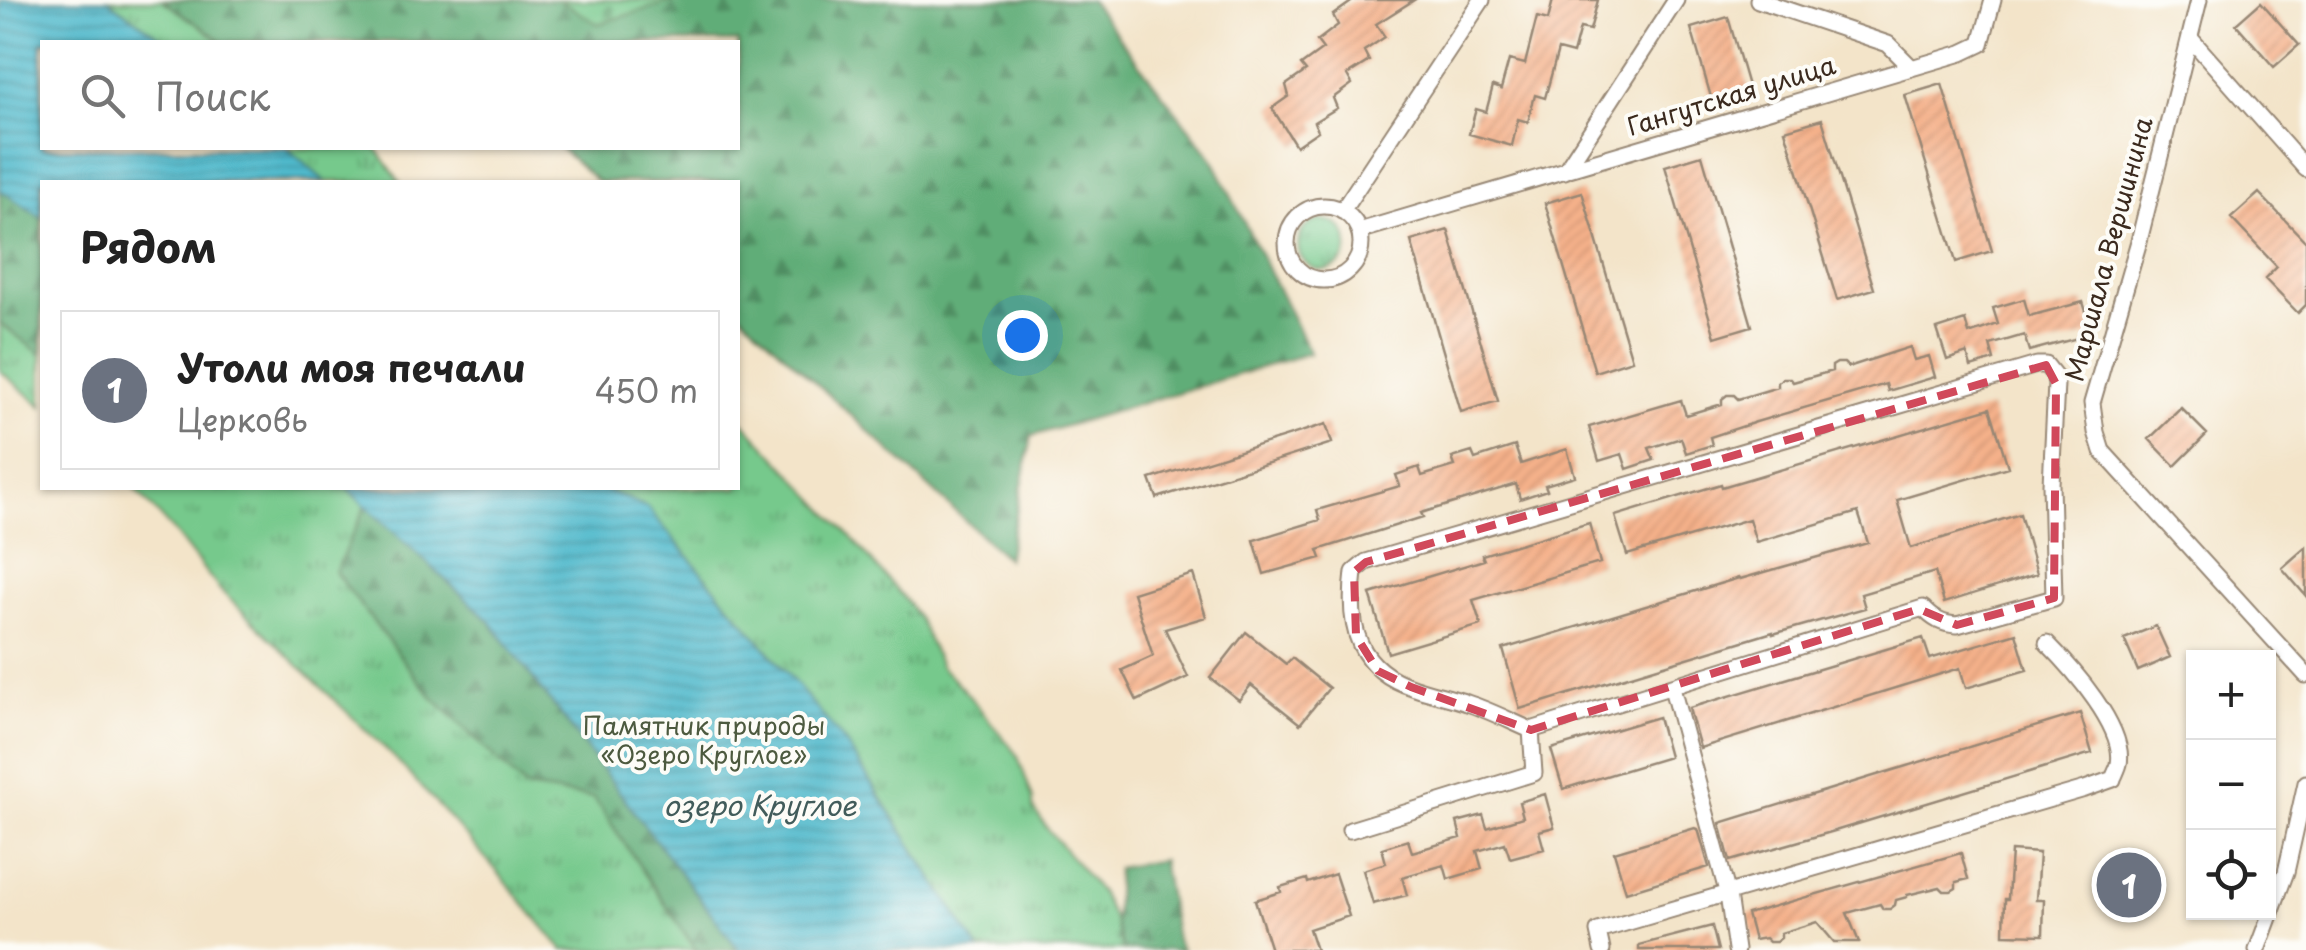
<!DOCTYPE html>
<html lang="ru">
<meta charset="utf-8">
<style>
body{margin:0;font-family:"Playpen Sans",sans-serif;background:#f6f6f6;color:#222}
.controls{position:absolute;right:30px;bottom:30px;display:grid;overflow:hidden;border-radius:0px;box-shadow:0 2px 8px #0004}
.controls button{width:90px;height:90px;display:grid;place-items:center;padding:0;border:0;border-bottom:2px solid #e0e0e0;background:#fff;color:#222;font:50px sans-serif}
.you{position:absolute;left:1022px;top:335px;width:35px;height:35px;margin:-25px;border:8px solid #fff;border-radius:50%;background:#1a73e8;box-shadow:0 0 0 15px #1a73e833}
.badge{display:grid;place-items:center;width:65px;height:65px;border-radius:50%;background:#db2777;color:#fff;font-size:32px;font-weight:700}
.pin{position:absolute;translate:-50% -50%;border:5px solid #fff;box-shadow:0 2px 10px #0006}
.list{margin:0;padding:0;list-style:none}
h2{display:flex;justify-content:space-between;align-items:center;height:130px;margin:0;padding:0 40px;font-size:42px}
h2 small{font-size:32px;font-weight:400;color:#767676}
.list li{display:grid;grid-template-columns:65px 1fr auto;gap:30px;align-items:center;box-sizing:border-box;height:160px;margin:0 20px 20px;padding:0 20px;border:2px solid #e0e0e0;border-radius:0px}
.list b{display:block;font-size:38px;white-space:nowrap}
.list p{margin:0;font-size:32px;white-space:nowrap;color:#767676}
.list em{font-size:32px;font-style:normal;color:#767676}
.icon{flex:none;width:55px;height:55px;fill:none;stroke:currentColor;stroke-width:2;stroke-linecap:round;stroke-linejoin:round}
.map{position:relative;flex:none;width:2306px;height:950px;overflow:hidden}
.search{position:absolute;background:#fff;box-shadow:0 2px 8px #0004;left:40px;top:40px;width:700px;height:110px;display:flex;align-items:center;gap:25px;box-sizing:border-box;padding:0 35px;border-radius:0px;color:#767676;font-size:38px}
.panel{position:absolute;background:#fff;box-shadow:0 2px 8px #0004;left:40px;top:180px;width:700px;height:310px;border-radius:0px}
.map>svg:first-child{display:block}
.grass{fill:url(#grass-tufts);stroke:#587a55;stroke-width:2.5}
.forest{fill:url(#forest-firs);stroke:#4e6c4b;stroke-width:2.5}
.cemetery{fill:url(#cemetery-stones);stroke:#587a55;stroke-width:2.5}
.water{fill:url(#water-rules);stroke:#457275;stroke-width:2.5}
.building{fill:url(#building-hatch)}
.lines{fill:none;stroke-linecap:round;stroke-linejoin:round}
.minor-casing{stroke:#978774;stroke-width:19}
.minor{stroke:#fff;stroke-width:15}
.marked{fill:none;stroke:#d1495b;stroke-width:8;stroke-dasharray:20 12;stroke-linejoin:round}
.labels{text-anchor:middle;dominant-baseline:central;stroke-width:8;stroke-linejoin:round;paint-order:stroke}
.street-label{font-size:25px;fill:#3b2a1e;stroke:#fdfcf7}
.park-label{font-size:25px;fill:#4d5a3f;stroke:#fdfcf7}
.water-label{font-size:28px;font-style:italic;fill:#425c5b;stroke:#fdfcf7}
</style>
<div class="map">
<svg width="2306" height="950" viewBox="0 0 2306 950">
<defs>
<pattern id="grass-tufts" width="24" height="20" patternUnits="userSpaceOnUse" patternTransform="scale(2.5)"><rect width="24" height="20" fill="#76c98c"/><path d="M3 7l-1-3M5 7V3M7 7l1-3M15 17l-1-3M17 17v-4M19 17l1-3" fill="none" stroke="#62a372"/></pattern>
<pattern id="forest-firs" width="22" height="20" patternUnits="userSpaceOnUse" patternTransform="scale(2.5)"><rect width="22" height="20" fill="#60ad78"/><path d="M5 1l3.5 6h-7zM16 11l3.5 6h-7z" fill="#508d62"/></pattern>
<pattern id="cemetery-stones" width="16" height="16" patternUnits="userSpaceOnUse" patternTransform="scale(2.5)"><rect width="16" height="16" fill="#76c98c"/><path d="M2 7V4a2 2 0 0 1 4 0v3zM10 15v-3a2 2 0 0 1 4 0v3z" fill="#62a372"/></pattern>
<pattern id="water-rules" width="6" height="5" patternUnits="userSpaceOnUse" patternTransform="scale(2.5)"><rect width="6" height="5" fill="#4fb9cc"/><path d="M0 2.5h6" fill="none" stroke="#4397a5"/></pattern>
<pattern id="building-hatch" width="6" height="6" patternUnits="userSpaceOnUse" patternTransform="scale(2.5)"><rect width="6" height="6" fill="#f5b18a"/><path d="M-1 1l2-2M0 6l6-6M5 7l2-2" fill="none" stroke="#d39877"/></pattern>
</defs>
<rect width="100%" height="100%" fill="#fdfcf7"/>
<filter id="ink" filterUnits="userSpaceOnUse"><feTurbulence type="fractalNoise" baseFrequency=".01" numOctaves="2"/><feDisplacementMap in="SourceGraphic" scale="20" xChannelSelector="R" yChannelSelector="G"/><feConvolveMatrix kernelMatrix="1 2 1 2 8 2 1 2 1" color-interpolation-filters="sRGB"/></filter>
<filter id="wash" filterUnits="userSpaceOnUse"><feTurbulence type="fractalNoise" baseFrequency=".0048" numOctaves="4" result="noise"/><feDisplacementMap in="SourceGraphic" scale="40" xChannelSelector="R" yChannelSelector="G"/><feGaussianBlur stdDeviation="2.25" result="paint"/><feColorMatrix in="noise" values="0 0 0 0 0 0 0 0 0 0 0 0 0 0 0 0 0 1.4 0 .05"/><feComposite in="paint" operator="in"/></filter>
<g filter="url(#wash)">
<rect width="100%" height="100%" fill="#f3e4c9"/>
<path class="grass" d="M0,0H202L263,42H42V148H376L400,182H42V406L0,371Z
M1298 245a25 25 0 1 1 50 0a25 25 0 1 1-50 0Z
M738,416L850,536L907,602L918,618L941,667L966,692L1017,754L1033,799V807L1046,827L1100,892L1129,950H563L490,863L394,757L219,589L175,533L134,488H738Z"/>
<path class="forest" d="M162,0H1090L1212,158L1310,353L1032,436L1007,559L738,311V182H598L560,148H738V42H223Z
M0,190L42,218V355L0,323Z
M366,506L488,619L739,950H696L594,798L526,788L431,696L335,572Z
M1162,860L1176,940L1182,950H1123L1115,924L1117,868Z"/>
<path class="cemetery" d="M559,0H676L598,24Z"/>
<path class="water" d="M0,0H108L167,42H42V148H287L326,182H42V218L0,190Z
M346,488H529L536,494L602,488L647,507L845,742L979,950H739L488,619Z"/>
<g id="blocks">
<path class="building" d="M1354,0H1414L1376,24L1385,37L1364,51L1369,61L1347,75L1352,84L1333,98L1337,108L1314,122L1318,131L1296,146L1272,108L1289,96L1286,85L1306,71L1301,65L1323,49L1317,41L1338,25L1333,15Z
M1553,0H1598L1590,30L1580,28L1573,54L1558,50L1545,98L1535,95L1528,122L1518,119L1512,146L1469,134L1476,109L1486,112L1493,86L1501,89L1509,60L1525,64L1537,17L1548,20Z
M2261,2L2299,45L2274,67L2236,24Z
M1728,17L1750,93L1713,104L1691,28Z
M1942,84L1992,251L1956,262L1905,95Z
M1822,119L1874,289L1837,300L1785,130Z
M1702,155L1752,326L1715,337L1665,166Z
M1582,192L1632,360L1595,372L1545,203Z
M2259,193L2306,242V305L2298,313L2265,279L2277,267L2231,218Z
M1448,230L1498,401L1461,412L1411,241Z
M2024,299L2029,316L2083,302L2093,334L2029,351L2024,335L1990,345L1994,360L1971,367L1967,353L1947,360L1937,329L1965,320L1969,334L1998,324L1993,308Z
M1910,347L1914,360L1929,356L1935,377L1888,391L1886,384L1756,422L1710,437L1712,445L1686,453L1681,438L1649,448L1654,460L1627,469L1622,454L1599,461L1589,427L1681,400L1686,415L1722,404V399L1727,395H1734L1738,399L1778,387V382L1783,378H1790L1793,382L1832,371V366L1837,363H1844L1848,367Z
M1990,408L2008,467L1897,500L1911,548L2020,514L2037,574L1944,603L1935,572L1861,594L1865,608L1773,634V632L1520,709L1503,649L1739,578L1740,579L1868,543L1858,512L1756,542L1749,519L1627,555L1615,516L1721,484L1722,487Z
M2181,408L2207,434L2175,466L2149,439Z
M1326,424L1332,443L1157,498L1150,479Z
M1515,446L1521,464L1567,449L1575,476L1545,485L1547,490L1520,499L1516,484L1421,513L1423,517L1318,550L1321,558L1264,574L1254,540L1320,520L1317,510L1400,486L1396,475L1419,467L1422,476L1455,466L1452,458L1472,452L1475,459Z
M1589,523L1600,563L1473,600L1481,625L1388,653L1370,594L1484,560L1482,555Z
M2306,547V596L2282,568Z
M1193,574L1206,617L1165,629L1188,677L1137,701L1122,670L1153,656L1133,593Z
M2156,626L2170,657L2138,671L2124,639Z
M1246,632L1286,664L1292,658L1329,688L1300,724L1251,685L1239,700L1210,678Z
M2016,633L2027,670L1966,688L1960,668L1700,748L1689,708L1923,638L1930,659Z
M2080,713L2092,753L1838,830L1730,861L1720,823Z
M1658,717L1669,757L1563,789L1551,749Z
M1545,794L1554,827L1539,831L1544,849L1510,858L1505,843L1477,851L1482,869L1448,879L1444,865L1402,877L1407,895L1373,904L1363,870L1386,863L1382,848L1408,840L1412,852L1461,838L1457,822L1483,815L1487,828L1523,817L1519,802Z
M1695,828L1698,829L1709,867L1626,892L1614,852Z
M2011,851L2039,853L2036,900H2044L2043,935L2004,934L2005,899H2008Z
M1961,853L1968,879L1956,882V888L1951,891H1944L1940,887L1907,895V897L1896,900L1895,905L1890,909H1883L1880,904L1847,913L1859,942H1834L1817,922L1781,933V938L1776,942H1769L1765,938L1754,940L1747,914Z
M1335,874L1349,916L1309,929L1316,950H1271L1255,900L1281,892L1280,887L1307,879L1308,883Z
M1712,926L1718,950H1639V945Z"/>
</g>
</g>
<g filter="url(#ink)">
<use href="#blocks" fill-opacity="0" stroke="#978774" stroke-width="2.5"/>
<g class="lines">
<defs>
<path id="minor" d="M1758,0L1888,44L1911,67
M2199,0L2139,241L2092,403L2096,432L2102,451L2306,675
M2190,38L2306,169
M1565,171L1676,0
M1287 243a37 37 0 1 1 74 0a37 37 0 1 1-74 0Z
M1342,211L1482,0
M1359,231L1962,53L1981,44L1993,0
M2037,365H2046L2054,375L2056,384L2051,484L2054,598L1957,625C1942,624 1933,619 1923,608L1531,730C1510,721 1489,710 1467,703C1450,697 1432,694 1415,688C1358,670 1347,628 1354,572L1366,562Z
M1672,688L1728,895L1736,950
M1350,830L1534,773L1531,730
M1602,950L1598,931L2085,789L2113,779C2113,778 2119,766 2119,764C2126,728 2071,667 2047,643
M2257,950L2286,872L2306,783"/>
</defs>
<use href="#minor" class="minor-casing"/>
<use href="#minor" class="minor"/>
</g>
</g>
<path class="marked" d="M2046,365L2056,384L2054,598L1957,625L1919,609L1531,730L1411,687L1378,671L1356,636L1354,572L1366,562Z"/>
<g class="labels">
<g class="street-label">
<text transform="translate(1731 95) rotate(-17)">Гангутская улица</text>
<text transform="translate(2108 249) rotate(-75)">Маршала Вершинина</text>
</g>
<g class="park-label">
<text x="704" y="725">Памятник природы<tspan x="704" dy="29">«Озеро Круглое»</tspan></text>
</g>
<g class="water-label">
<text x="760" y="804">озеро Круглое</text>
</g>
</g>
</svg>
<div class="controls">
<button>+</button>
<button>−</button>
<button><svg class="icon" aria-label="locate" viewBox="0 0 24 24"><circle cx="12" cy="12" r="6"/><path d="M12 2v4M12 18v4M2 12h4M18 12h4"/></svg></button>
</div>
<div class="you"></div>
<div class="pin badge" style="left:2129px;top:885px;background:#6b7280">1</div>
<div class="search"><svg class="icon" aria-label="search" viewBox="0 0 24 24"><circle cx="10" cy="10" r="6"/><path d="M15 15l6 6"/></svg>Поиск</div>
<section class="panel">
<h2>Рядом<small></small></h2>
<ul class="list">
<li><span class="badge" style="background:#6b7280">1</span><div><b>Утоли моя печали</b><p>Церковь</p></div><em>450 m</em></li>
</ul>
</section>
</div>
